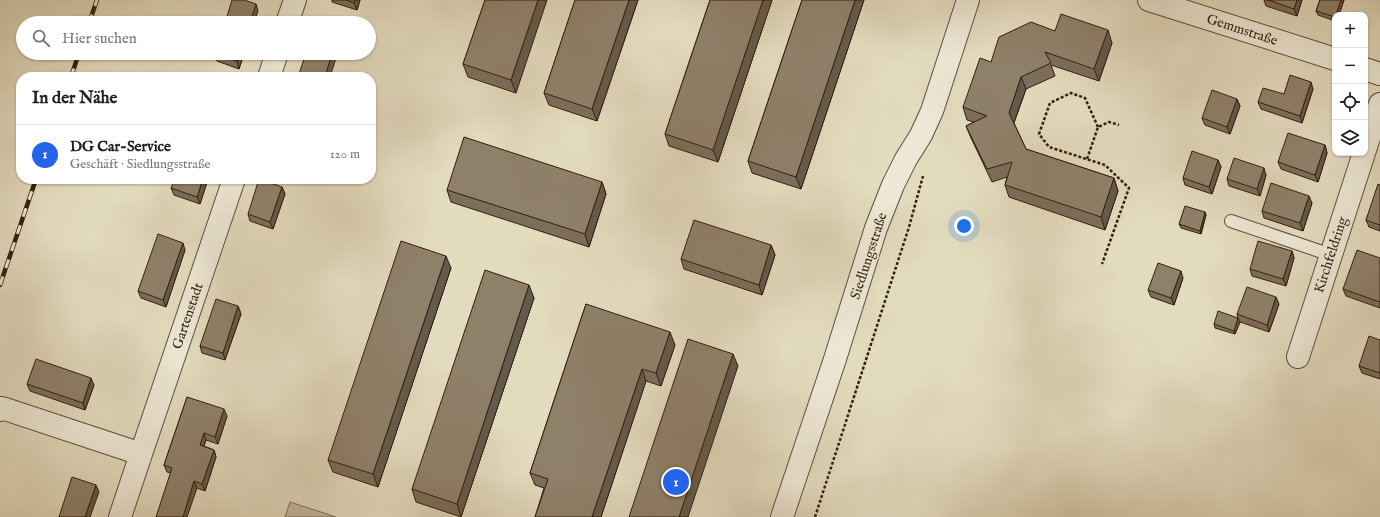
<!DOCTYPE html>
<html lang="de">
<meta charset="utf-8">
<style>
body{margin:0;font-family:"IM FELL English",serif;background:#f2f2f2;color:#202124}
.controls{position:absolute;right:12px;top:12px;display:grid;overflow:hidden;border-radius:8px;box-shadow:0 1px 3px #0004}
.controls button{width:36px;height:36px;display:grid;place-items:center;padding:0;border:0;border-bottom:1px solid #e0e0e0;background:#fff;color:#202124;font:20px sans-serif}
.you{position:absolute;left:964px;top:226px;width:14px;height:14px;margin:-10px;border:3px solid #fff;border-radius:50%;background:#1a73e8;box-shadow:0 0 0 6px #1a73e833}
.badge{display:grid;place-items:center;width:26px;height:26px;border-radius:50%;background:#2563eb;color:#fff;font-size:13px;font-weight:700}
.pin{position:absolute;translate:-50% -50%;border:2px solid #fff;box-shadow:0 1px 4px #0006}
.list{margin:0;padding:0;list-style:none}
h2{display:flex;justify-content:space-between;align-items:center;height:52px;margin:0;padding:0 16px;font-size:17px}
h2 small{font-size:13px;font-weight:400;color:#757577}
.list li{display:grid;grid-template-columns:26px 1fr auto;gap:12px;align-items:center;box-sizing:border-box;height:60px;padding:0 16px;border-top:1px solid #e0e0e0}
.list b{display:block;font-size:15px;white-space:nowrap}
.list p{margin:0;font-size:13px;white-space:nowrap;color:#757577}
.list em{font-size:13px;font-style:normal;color:#757577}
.icon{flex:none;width:22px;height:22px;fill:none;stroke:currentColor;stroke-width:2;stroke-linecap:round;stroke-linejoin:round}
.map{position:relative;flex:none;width:1380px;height:517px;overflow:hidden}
.search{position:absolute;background:#fff;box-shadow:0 1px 3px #0004;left:16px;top:16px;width:360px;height:44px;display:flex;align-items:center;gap:10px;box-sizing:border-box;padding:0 14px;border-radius:22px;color:#757577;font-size:15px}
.panel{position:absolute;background:#fff;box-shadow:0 1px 3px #0004;left:16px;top:72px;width:360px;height:112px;border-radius:16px}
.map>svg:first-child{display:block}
.green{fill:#c5bba0;stroke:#7c6c57}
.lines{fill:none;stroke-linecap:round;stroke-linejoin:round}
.service-casing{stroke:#5f4d3a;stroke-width:14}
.minor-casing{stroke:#5f4d3a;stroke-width:24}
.tertiary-casing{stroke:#5f4d3a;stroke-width:24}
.path{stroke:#331e0e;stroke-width:2.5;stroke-dasharray:3 2;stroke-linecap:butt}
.service{stroke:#ede8d5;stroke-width:12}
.minor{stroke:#ede8d5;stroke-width:22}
.tertiary{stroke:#ede8d5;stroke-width:22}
.rail-casing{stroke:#331e0e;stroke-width:4.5}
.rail{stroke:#ede8d5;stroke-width:3;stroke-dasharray:9;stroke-linecap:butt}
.wall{fill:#7b6e5b;stroke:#331e0e}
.shaded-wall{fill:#645a4a;stroke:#331e0e}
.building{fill:#8f806a;stroke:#331e0e}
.labels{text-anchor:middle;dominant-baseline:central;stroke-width:3.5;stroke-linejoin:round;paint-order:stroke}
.street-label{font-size:14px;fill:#331e0e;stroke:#ede8d5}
</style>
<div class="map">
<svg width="1380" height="517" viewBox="0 0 1380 517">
<rect width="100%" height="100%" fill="#e3dbbe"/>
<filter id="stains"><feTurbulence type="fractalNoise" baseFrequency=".005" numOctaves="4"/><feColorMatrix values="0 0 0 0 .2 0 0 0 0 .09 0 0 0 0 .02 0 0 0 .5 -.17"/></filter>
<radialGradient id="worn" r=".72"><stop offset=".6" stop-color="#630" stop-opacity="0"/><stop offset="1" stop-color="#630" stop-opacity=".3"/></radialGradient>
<path class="green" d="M290,502L336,517H285Z"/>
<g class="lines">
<defs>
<path id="service" d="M1231,221L1331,255"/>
<path id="minor" d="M1149,0L1335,59
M287,23L295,0
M1365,69L1380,74
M269,77L277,53
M1365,150L1380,104
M1298,357L1364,153
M0,410L2,408L141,454L234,179
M120,517L141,454"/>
<path id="tertiary" d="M782,517L835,359L876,228L893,185L906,159L921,135L932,111L968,0"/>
</defs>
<use href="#service" class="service-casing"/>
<use href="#minor" class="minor-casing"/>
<use href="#tertiary" class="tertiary-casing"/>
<path class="path" d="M1098,127L1085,98L1071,93L1050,103L1039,134L1049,147L1105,165L1129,188L1102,264
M1087,159L1098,127L1109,122L1119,125
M815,517L909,227L923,176"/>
<use href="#service" class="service"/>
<use href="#minor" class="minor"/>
<use href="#tertiary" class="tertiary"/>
<defs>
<path id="rail" d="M89,23L97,0
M71,77L79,53
M0,285L36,179"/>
</defs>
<use href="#rail" class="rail-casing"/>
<use href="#rail" class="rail"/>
</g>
<path class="wall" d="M332,0H360L357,10L332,2Z
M485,0L516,93L468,77L463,64Z
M575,0H638L597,121L549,105L544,93Z
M710,0H772L718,162L669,146L665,134Z
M802,0H864L801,189L752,173L748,161Z
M1264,0H1302L1297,16L1266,6Z
M1320,0H1344L1339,15H1335V21L1318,15L1316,11Z
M1055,31L1112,43L1099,81L1051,65L1055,76L1026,89L1014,123L1026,149L1114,178L1118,191L1105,230L1009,197L1005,185L1007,177L992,182L971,138L966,126L974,122L967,120L963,107L991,62Z
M244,53L239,69L217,61L214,54Z
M1313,89L1302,123L1261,109L1258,102L1284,94Z
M1237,99L1240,106L1230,134L1205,125L1202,118Z
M1325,145L1327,153L1318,182L1281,169L1278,162Z
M1218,160L1221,167L1212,194L1185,185L1183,178Z
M1266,175L1260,196L1229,186L1227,179Z
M208,179L200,204L174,195L171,188Z
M602,182L606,194L589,247L451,202L447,190Z
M1380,185V231L1369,227L1366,220Z
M282,187L285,194L273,229L250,221L248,214Z
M1312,203L1303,231L1264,218L1262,211Z
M1205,212L1206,215L1201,234L1181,228L1179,224Z
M771,245L775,255L762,295L684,269L681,259Z
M185,250L166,307L141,298L138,291Z
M1292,251L1294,258L1286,286L1252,276L1250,269Z
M1380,258V308L1346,296L1343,289Z
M451,268L378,487L333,472L328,460Z
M1183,278L1174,305L1151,297L1148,290Z
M534,298L461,517L416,502L412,489Z
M586,304L675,345L661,386L646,381L601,517H535L544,488L535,485L530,473Z
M1279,304L1269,332L1240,322L1235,334L1215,328L1214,324L1238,318L1237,314Z
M238,306L241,314L225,360L202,353L200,346Z
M1380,340V379L1362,373L1359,366Z
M27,384L94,385L85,410L30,391Z
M187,397L227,416L218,444L206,440L204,446L214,450L216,457L205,491L197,488L171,473L167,472L164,465Z"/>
<path class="shaded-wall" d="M355,0H360L357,10L354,3Z
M538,0H547L516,93L511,80Z
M629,0H638L597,121L592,109Z
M763,0H772L718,162L713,150Z
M855,0H864L801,189L796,177Z
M1297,0H1302L1297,16L1294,9Z
M1341,0H1344L1339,15H1336Z
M256,4L258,11L254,23H250Z
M1108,30L1112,43L1099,81L1094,69Z
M239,53H244L239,69L237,61Z
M332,53H336L337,55L330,77H325Z
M1021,77L1026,89L1013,125L1009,113Z
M1311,82L1313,89L1302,123L1300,116Z
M1237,99L1240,106L1230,134L1227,127Z
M1325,145L1327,153L1318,182L1315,175Z
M1218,160L1221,167L1212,194L1209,187Z
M1264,168L1266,175L1260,196L1257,189Z
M1114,178L1118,191L1105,230L1101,217Z
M203,179H208L200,204L197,197Z
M602,182L606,194L589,247L585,234Z
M282,187L285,194L273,229L270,222Z
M1309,196L1312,203L1303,231L1300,223Z
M1205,212L1206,215L1201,234L1200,231Z
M183,243L185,250L166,307L163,300Z
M771,245L775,255L762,295L759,285Z
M1292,251L1294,258L1286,286L1283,279Z
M446,256L451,268L378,487L373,474Z
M1181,271L1183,278L1174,305L1171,298Z
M529,285L534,298L461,517L457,504Z
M1276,297L1279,304L1269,332L1267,325Z
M238,306L241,314L225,360L223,353Z
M1238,318L1240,322L1235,334L1234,331Z
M670,332L675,345L661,386L656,373Z
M733,354L738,366L688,517H679Z
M642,369L646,381L601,517H592Z
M91,378L94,385L85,410L83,403Z
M224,409L227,416L218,444L215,437Z
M204,433L206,440L202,452L200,445Z
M214,450L216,457L205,491L202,484Z
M194,481L197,488L187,517H183Z
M96,485L99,492L90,517H85Z"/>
<path class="building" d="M232,0H244L256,4L250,23H225Z
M346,0H355L354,3Z
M485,0H538L511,80L463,64Z
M575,0H629L592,109L544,93Z
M710,0H763L713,150L665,134Z
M802,0H855L796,177L748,161Z
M1268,0H1297L1294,9Z
M1320,0H1341L1336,15H1335V17L1316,11Z
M1061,14L1108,30L1094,69L1045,52L1051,63L1021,77L1009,113L1026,149L1114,178L1101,217L1005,185L1012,162L987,169L966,126L987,116L963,107L980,58L991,62L999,37L1031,22L1055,31Z
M215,53H239L237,61L214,54Z
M306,53H332L325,77H298Z
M1290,75L1311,82L1300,116L1258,102L1263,88L1284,94Z
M1212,90L1237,99L1227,127L1202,118Z
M1288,133L1325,145L1315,175L1278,162Z
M464,137L602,182L585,234L447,190Z
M1192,151L1218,160L1209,187L1183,178Z
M1234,158L1264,168L1257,189L1227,179Z
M175,179H203L197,197L171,188Z
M259,179L282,187L270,222L248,214Z
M1271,183L1309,196L1300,223L1262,211Z
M1378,184L1380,185V225L1366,220Z
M1185,206L1205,212L1200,231L1179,224Z
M694,220L771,245L759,285L681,259Z
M158,234L183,243L163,300L138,291Z
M401,241L446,256L373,474L328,460Z
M1258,241L1292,251L1283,279L1250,269Z
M1357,250L1380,258V302L1343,289Z
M1158,263L1181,271L1171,298L1148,290Z
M485,270L529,285L457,504L412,489Z
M1247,287L1276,297L1267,325L1237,314Z
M216,299L238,306L223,353L200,346Z
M586,304L670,332L656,373L642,369L592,517H535L548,479L530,473Z
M1218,311L1238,318L1234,331L1214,324Z
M1369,336L1380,340V373L1359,366Z
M688,339L733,354L679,517H629Z
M36,359L91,378L83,403L27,384Z
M187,397L224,409L215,437L204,433L200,445L214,450L202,484L194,481L183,517H156L172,468L164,465Z
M72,477L96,485L85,517H59Z"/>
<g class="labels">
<g class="street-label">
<text transform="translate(1242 30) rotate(18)">Gemmstraße</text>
<text transform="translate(1331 255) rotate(-72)">Kirchfeldring</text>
<text transform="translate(869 256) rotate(-72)">Siedlungsstraße</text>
<text transform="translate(188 316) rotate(-71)">Gartenstadt</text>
</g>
</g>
<rect width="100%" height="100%" filter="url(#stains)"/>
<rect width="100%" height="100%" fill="url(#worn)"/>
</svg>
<div class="controls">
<button>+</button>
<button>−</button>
<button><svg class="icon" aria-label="locate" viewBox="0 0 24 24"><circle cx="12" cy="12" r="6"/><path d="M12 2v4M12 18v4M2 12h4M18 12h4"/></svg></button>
<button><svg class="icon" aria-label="layers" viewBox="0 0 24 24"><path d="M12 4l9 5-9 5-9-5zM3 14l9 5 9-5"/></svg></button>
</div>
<div class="you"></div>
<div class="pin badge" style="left:676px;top:482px">1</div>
<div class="search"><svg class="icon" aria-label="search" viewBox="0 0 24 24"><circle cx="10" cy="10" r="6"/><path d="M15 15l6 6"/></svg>Hier suchen</div>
<section class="panel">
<h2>In der Nähe<small></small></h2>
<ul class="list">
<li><span class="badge">1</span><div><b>DG Car-Service</b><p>Geschäft · Siedlungsstraße</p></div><em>120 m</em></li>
</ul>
</section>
</div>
